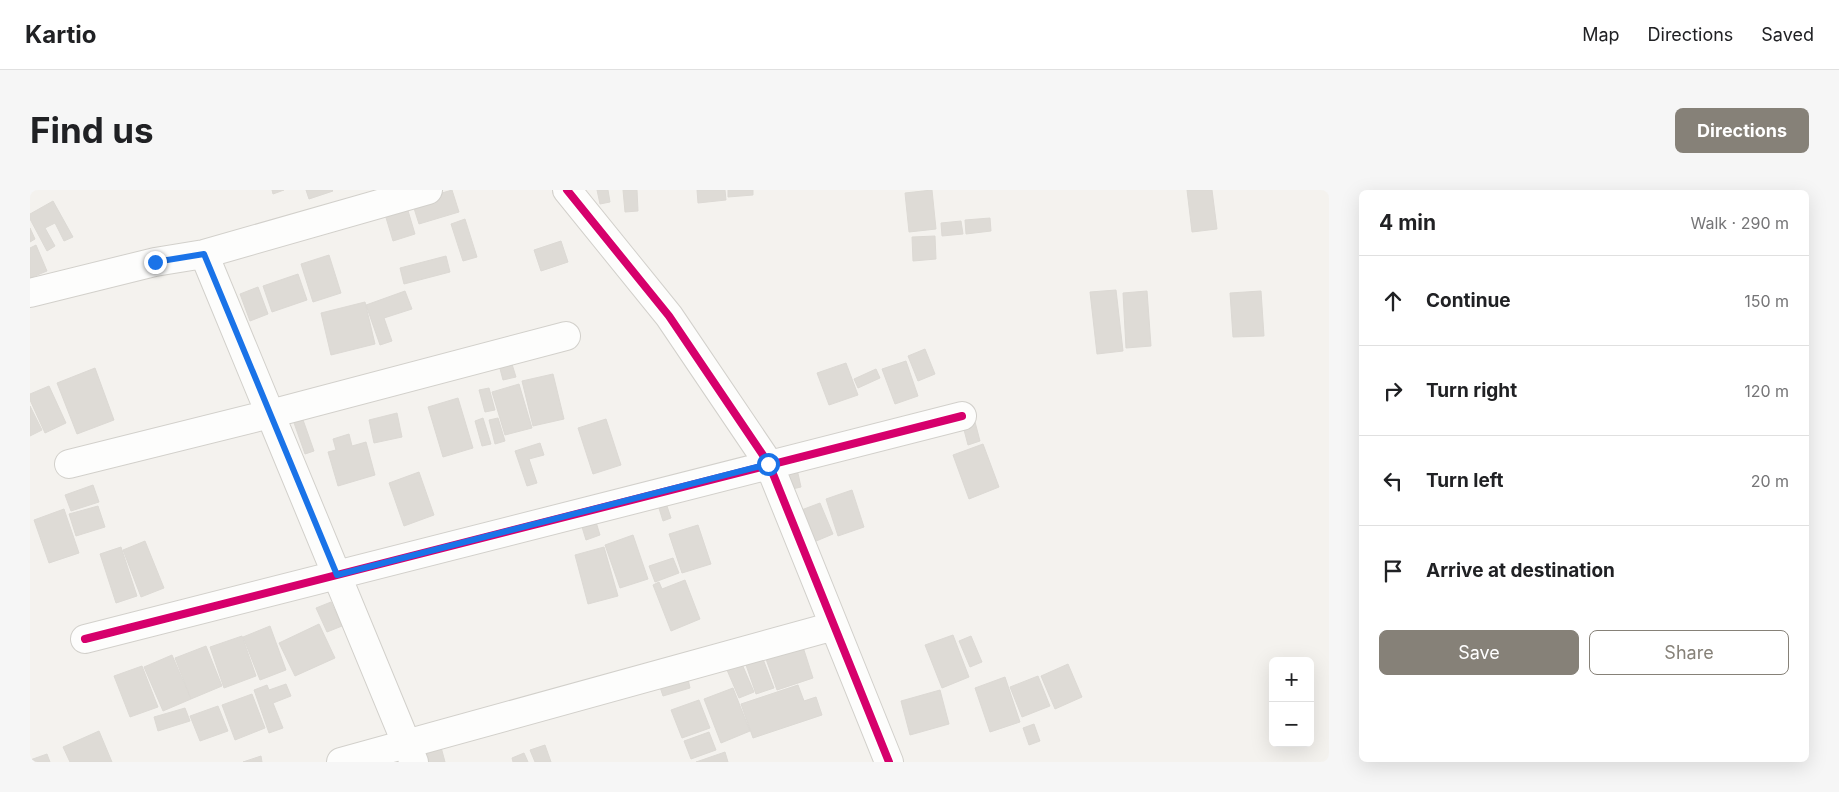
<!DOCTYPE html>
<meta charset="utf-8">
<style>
body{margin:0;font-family:Inter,sans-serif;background:#f6f6f6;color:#202124}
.controls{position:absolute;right:15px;bottom:15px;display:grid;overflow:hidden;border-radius:8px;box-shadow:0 5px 20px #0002}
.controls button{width:45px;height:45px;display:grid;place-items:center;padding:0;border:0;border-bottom:1px solid #e0e0e0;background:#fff;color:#202124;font:25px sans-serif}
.stop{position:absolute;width:15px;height:15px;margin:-11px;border:4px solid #1a73e8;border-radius:50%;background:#fff}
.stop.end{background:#1a73e8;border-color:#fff;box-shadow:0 1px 5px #0008}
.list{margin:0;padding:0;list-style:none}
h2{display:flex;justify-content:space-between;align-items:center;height:65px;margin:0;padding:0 20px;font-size:21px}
h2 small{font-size:16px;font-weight:400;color:#757577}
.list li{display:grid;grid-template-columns:32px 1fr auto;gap:15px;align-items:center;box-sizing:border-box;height:90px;padding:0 20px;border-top:1px solid #e0e0e0}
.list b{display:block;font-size:19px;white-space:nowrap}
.list em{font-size:16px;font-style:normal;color:#757577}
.actions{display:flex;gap:10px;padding:15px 20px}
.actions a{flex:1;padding:11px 0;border:1px solid #868178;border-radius:8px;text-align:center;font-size:18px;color:#868178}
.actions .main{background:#868178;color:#fff}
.icon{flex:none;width:28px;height:28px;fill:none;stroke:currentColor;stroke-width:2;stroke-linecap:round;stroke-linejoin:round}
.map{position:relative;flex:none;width:1299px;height:572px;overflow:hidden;border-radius:8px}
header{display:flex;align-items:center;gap:30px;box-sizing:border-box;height:70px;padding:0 25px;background:#fff;border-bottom:1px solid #e0e0e0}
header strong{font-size:24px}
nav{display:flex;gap:28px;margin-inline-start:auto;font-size:18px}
.intro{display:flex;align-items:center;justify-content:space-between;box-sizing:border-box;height:120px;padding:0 30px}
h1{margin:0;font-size:35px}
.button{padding:12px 22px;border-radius:8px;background:#868178;color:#fff;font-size:18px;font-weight:700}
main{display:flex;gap:30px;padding:0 30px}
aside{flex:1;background:#fff;border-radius:8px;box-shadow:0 5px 20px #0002}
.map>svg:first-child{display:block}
.building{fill:#dedbd6;stroke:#dcd9d4}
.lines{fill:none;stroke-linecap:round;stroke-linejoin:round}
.minor-casing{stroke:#d2d0cb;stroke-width:30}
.minor{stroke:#fdfdfc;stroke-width:28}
.cycleway-casing{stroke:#fff;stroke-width:11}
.cycleway{stroke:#d6006c;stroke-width:8}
.route{stroke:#1a73e8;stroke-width:6}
</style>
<header>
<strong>Kartio</strong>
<nav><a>Map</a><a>Directions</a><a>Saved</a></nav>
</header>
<div class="intro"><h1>Find us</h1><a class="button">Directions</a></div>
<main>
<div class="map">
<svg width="1299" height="572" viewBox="0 0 1299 572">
<rect width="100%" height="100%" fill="#f4f2ee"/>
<path class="building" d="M242,0H254L243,4Z
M276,0H302L303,1L279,9Z
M422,0L429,22L389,34L382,12Z
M567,0H578L580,12L570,14Z
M593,0H607L608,21L595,22Z
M667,0H695L696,10L668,13Z
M698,0H723V5L698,7Z
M902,0L906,39L879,42L875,3Z
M1157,0H1182L1187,39L1162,42Z
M23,11L43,47L34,51L25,33L15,38L25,56L17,61L0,29V24Z
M376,14L385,44L363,51L354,21Z
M960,28L961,41L936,44L935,30Z
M435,29L447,67L433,71L421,34Z
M931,31L933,44L912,46L911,33Z
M0,38L5,49L0,52Z
M905,46L906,69L883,71L882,47Z
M531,51L538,72L511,81L504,60Z
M6,55L17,81L0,88V58Z
M299,65L311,103L283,112L271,74Z
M416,66L420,82L374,94L370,78Z
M268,84L277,110L242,122L233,96Z
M228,97L238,124L220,131L210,104Z
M1086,100L1093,161L1067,164L1060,102Z
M375,101L382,119L354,128L362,151L350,155L336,115Z
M1117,101L1121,156L1096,158L1093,103Z
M1231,101L1234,146L1203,147L1200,103Z
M335,112L345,154L301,165L291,123Z
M895,159L905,184L888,191L878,166Z
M481,171L486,187L473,190L469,175Z
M876,171L888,206L865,214L852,179Z
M816,173L828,205L799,215L787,183Z
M65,178L84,230L47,244L27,193Z
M846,179L850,188L828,198L824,189Z
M523,184L534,229L503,236L492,191Z
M489,194L502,238L475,245L462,202Z
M19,196L36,233L15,243L0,210V204Z
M459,198L465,220L455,222L449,200Z
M428,208L443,258L413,267L398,217Z
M0,216L12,240L0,246Z
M367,223L372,247L344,253L339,230Z
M272,227L284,261L275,264L263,230Z
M453,228L461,254L452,256L445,231Z
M468,228L475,251L465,254L459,230Z
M576,229L591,275L563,284L548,238Z
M945,232L950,251L938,255L933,236Z
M319,244L322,256L336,252L345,285L308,296L298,262L306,260L303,249Z
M510,253L514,265L499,269L507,293L497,296L485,261Z
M953,254L969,297L939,309L923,265Z
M767,279L771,297L758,300L754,282Z
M389,282L404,325L374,336L359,293Z
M63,295L69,312L41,321L35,305Z
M822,300L834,337L808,346L796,309Z
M636,313L641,328L633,331L628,315Z
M790,313L803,344L779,354L766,322Z
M68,316L75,337L46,346L39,324Z
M34,319L49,363L19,373L4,330Z
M566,332L570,345L556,350L552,337Z
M668,335L681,374L652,383L639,344Z
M603,345L618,389L590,398L575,355Z
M115,351L134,398L111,407L93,360Z
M91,357L107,406L86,413L70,364Z
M574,357L588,406L558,414L545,365Z
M643,368L649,383L625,392L619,376Z
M655,390L670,429L641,441L623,395L629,392L632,399Z
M301,412L312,436L297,442L286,418Z
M289,434L305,468L265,486L249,453Z
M240,436L256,480L230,490L213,447Z
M923,445L939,487L912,498L895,455Z
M212,446L226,486L194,498L180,457Z
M941,446L952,472L940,477L929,451Z
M176,456L192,496L161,509L145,468Z
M773,457L783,488L747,500L736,469Z
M142,465L161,509L133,521L114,477Z
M733,469L744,498L726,504L716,475Z
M712,474L724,502L709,508L697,480Z
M1038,474L1052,507L1025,519L1011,486Z
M112,476L128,517L100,527L84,486Z
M1008,486L1020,516L992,527L980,497Z
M975,487L990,532L960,542L945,498Z
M658,489L660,498L633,506L630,497Z
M256,494L261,506L243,513L253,538L239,543L224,500L237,495L239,500Z
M768,495L774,511L786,507L792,525L723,548L711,514Z
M703,498L720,541L691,553L674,509Z
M910,500L919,534L880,545L871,511Z
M222,504L235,538L205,550L192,515Z
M669,510L680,538L652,548L641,520Z
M188,516L198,541L170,551L160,526Z
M155,518L160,531L128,541L124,527Z
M1004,534L1010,551L999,555L993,538Z
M69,541L82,572H40L33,557Z
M679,542L686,560L661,569L654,551Z
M515,555L521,572H505L500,560Z
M411,557L415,572H399L397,561Z
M695,562L698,572H666Z
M494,563L498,572H483L482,568Z
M17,564L20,572H0V570Z
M231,566L232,572H213Z"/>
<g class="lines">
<defs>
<path id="minor" d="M537,0L639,126L739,274L859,572
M174,64L384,572
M0,103L125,72L174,64L398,0
M39,274L240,224L536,146
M55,449L932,226
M311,572L804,436"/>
</defs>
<use href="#minor" class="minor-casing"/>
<use href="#minor" class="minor"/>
<defs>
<path id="cycleway" d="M537,0L639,126L739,274L859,572
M55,449L932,226"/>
</defs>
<use href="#cycleway" class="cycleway-casing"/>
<use href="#cycleway" class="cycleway"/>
</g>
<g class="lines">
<path class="route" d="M125,72L174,64L307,385L738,274"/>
</g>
</svg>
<div class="controls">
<button>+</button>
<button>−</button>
</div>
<div class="stop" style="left:738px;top:274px"></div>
<div class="stop end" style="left:125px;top:72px"></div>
</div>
<aside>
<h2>4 min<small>Walk · 290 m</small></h2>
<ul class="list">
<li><svg class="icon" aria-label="ahead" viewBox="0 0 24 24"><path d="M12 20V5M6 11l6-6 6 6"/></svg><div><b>Continue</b></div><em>150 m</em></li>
<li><svg class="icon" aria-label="right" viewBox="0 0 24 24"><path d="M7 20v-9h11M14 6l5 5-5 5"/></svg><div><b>Turn right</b></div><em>120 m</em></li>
<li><svg class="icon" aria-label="left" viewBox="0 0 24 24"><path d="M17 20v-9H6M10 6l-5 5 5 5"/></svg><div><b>Turn left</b></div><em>20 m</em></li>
<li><svg class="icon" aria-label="arrive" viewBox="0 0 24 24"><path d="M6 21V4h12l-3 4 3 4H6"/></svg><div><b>Arrive at destination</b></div></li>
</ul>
<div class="actions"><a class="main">Save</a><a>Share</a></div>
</aside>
</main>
